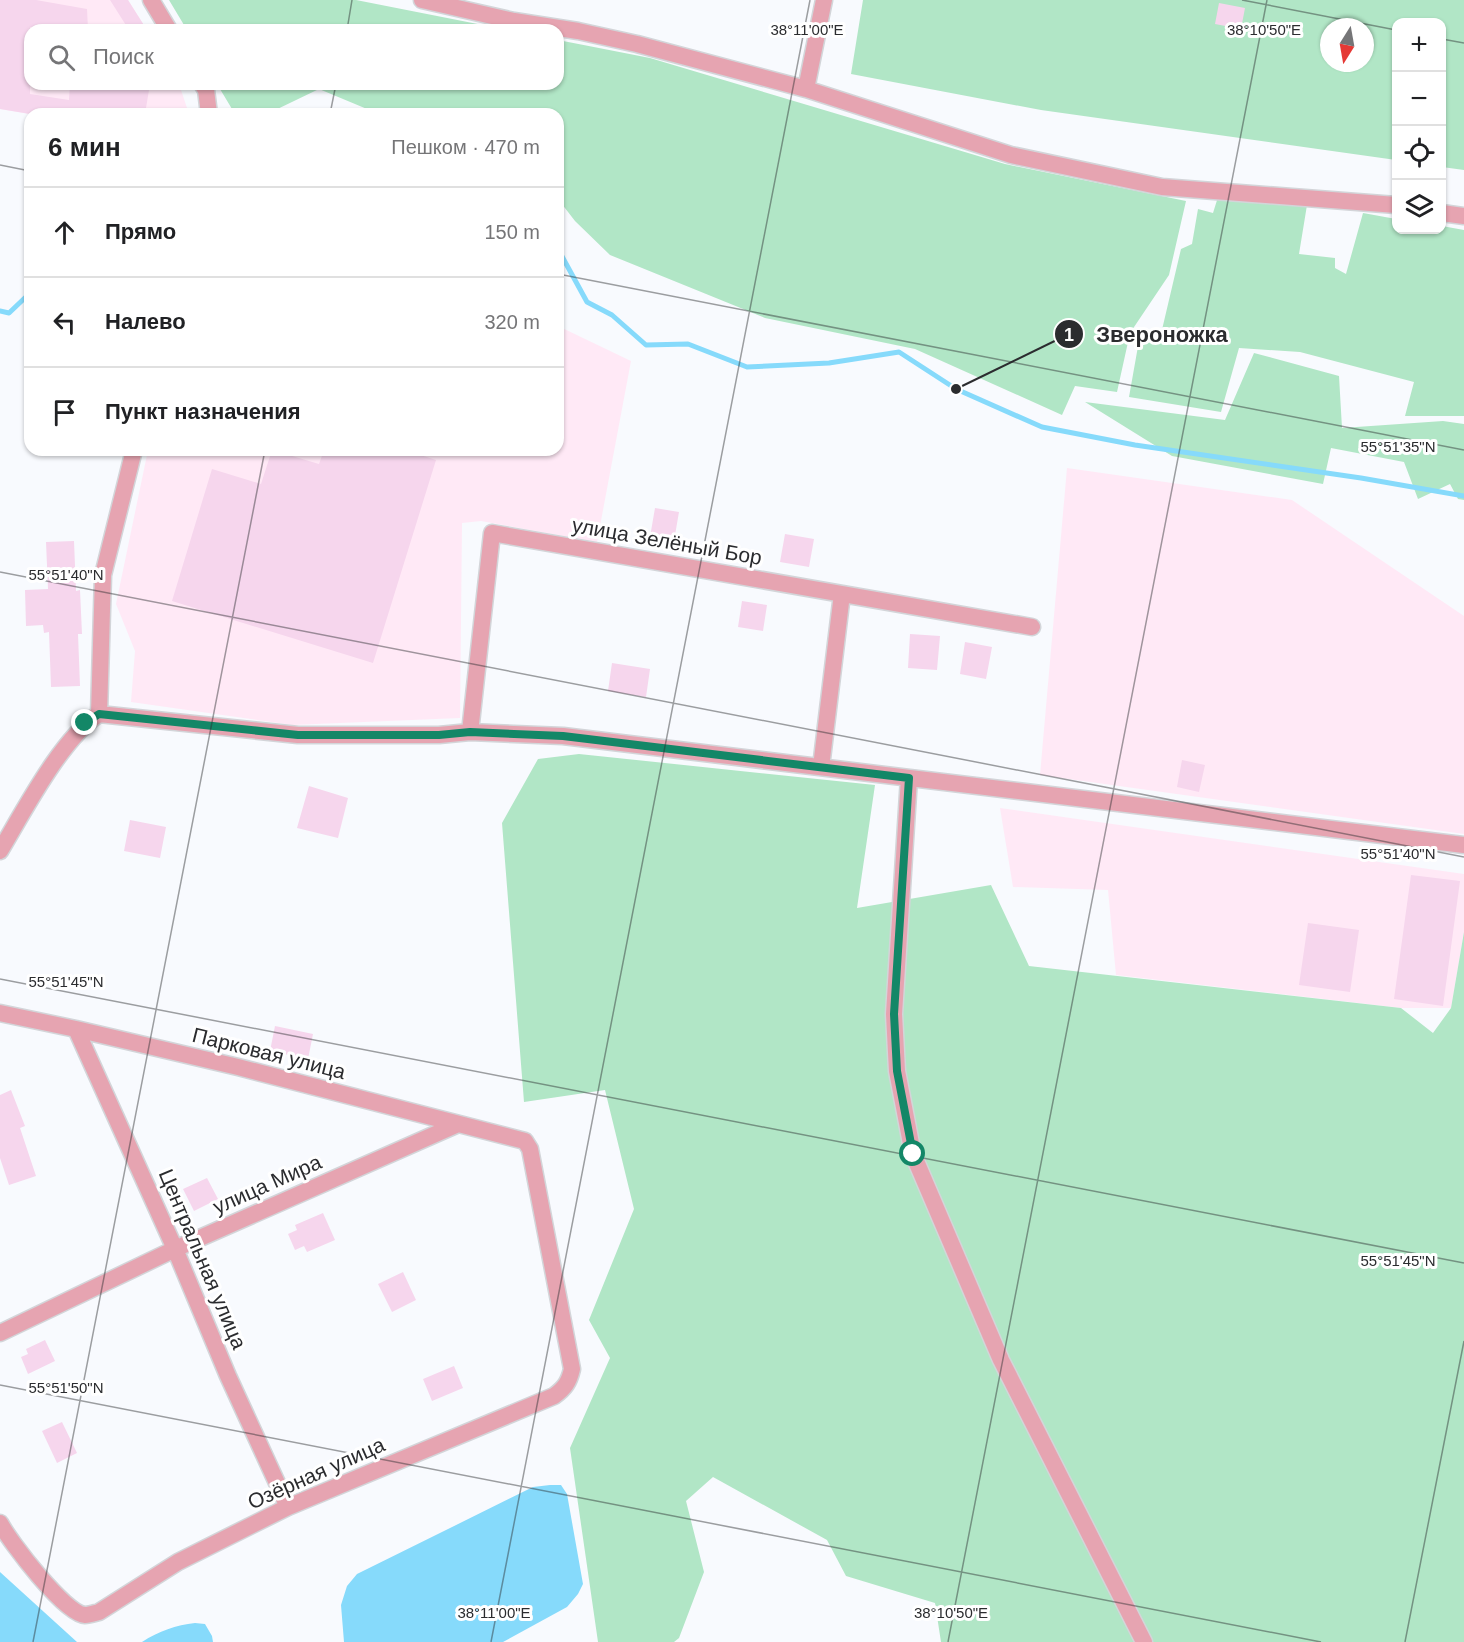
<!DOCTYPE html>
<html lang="ru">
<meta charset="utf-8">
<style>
body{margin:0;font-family:Arial,sans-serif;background:#f2f2f2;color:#202124}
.controls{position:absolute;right:18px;top:18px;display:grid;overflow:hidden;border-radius:12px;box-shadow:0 2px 4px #0004}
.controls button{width:54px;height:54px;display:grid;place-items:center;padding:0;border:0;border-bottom:2px solid #e0e0e0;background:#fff;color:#202124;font:30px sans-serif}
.compass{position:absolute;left:1320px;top:18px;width:54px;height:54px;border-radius:50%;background:#fff;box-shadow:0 2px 4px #0004;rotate:191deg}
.stop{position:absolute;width:18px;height:18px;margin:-14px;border:4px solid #138767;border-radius:50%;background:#fff}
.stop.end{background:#138767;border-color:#fff;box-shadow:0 2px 6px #0008}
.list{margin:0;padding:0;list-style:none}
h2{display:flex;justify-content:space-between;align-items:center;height:78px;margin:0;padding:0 24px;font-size:26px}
h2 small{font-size:20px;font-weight:400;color:#757577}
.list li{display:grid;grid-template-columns:39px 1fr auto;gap:18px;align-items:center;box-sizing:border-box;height:90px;padding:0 24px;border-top:2px solid #e0e0e0}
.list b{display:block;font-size:22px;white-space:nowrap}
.list em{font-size:20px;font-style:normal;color:#757577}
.icon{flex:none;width:33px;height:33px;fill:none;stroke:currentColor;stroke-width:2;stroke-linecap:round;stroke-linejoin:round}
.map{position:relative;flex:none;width:1464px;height:1642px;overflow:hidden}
.search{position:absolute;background:#fff;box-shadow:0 2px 4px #0004;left:24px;top:24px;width:540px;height:66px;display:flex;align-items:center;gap:15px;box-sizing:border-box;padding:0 21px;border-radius:18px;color:#757577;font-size:22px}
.panel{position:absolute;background:#fff;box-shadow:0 2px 4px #0004;left:24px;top:108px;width:540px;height:348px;border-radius:18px}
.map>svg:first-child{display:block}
.industrial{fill:#ffe9f6}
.green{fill:#b1e6c6;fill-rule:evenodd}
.water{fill:#86dafb}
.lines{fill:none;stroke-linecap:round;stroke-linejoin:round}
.stream{stroke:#86dafb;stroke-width:5}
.building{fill:#f6d6ed}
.minor-casing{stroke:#d3d5d9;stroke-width:19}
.minor{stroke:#e6a4b1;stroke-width:16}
.route{stroke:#138767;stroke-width:8}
.ticks{fill:none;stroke:#2b2c2f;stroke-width:1.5;stroke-opacity:0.45}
.labels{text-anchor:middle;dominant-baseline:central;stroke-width:6;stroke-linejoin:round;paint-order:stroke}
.street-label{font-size:21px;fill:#2b2c2f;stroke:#fff}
.ticks-label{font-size:15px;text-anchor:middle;fill:#2b2c2f;stroke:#fff;stroke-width:6;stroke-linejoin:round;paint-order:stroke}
.leader{fill:none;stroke:#2b2c2f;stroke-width:2}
.callout-dot{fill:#2b2c2f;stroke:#fff;stroke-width:2}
.mark-label{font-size:18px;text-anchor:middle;font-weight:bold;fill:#fff}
.callout-label{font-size:22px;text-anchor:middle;font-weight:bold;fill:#2b2c2f;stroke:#fff;stroke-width:6;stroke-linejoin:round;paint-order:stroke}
</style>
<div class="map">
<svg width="1464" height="1642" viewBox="0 0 1464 1642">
<rect width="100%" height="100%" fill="#f8fafe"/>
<path class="industrial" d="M0,0H128L147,30H30V84H179L189,114H30L0,109Z
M558,326L631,361L597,542L481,521L462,523L460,718L292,725L131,702L135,651L116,604L148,450H558Z
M1067,468L1292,500L1464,616V834L1040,775Z
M1000,808L1464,874V932L1451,1008H1401L1116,975L1108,890L1013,887Z"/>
<path class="green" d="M169,0H356L508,30H187Z
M863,0H1464V170L1442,167V22H1396V160L1041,110L851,74ZM1329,27H1365V63H1329Z
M558,40L650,58L1005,164L1186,201L1169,275L1130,333L1117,392L1075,386L1062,415L915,349L765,318L610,255L575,221L558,199V114H379L319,89L267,114H235L217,84H558Z
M1218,197L1307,205L1299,254L1335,258V268L1346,274L1363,213L1396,219V230H1442V226L1464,230V416H1405L1414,382L1300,352L1239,348L1221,412L1129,397L1140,335L1161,334L1181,249L1192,244L1198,209L1213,213Z
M1254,353L1339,376L1342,428L1443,421L1464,424V500L1458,499L1450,484L1418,499L1404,462L1331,448L1323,484L1172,456L1085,402L1225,420Z
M579,754L875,785L857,908L991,885L1029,966L1401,1008L1433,1033L1451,1008L1464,932V1642H941L935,1603L846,1576L827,1540L713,1477L686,1501L704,1572L679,1638L674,1642H598L570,1448L610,1358L589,1320L634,1209L605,1090L524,1102L502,823L538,759Z"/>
<path class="water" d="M550,1485H561L567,1494L583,1584L578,1594L567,1607L503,1642H344L341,1605L347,1586L357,1574L533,1487Z
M0,1572L77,1642H0Z
M195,1623L205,1624L212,1636L213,1642H142C159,1631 176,1625 195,1623Z"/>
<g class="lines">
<path class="stream" d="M558,249L587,302L612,315L646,345L688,344L747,367L829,363L899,352L956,389L1042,427L1135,445L1361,478L1464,496
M0,311L9,313L30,293"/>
</g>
<path class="building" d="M0,0H36L87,9L88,30H47L30,27V94L69,100L70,84H150L145,114H30L0,109Z
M110,0H128L147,30H129Z
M1219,3L1245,8L1241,29L1215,24Z
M272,450L319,464L324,450H405L436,460L373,663L172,601L212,469L261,484Z
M655,508L679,512L674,541L650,537Z
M785,534L814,539L809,567L780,562Z
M74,541L76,591L80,590L82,634H78L80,686L51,687L49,632L44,633L43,625L26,626L25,590L48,589L46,542Z
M742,601L767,605L763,631L738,627Z
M910,634L940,636L937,670L908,668Z
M965,642L992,647L986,679L960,674Z
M612,663L650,669L646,697L608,691Z
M1182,760L1205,765L1199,792L1177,787Z
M309,786L348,798L338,838L297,828Z
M130,820L166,827L160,858L124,851Z
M1411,875L1460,881L1443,1006L1394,999Z
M1308,923L1359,930L1350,992L1299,985Z
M275,1026L313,1034L308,1059L270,1051Z
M11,1090L25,1126L20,1128L36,1176L9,1185L0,1158V1095Z
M207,1178L218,1199L194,1211L183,1189Z
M323,1213L335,1240L307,1252L304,1246L295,1250L288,1234L297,1230L295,1225Z
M403,1272L416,1300L392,1312L378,1284Z
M45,1340L55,1361L28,1374L21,1357L28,1354L26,1349Z
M454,1366L463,1388L432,1401L423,1379Z
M62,1422L77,1453L57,1463L42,1431Z"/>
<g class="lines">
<defs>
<path id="minor" d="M151,0L169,30
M422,0L514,21L578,31L637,44L806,89L1011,155L1162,187L1396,205
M202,84L206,90L209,114
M806,89L824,0
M1442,213L1464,216
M99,714L103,575L134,450
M470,732L492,533L1032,627
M821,767L842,594
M909,778L894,1014L897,1071L913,1154L1001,1360L1144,1642
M0,851C24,811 61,739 99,714L298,735H439L470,732L563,736L1464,845
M0,1013L76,1029L238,1067L525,1141L530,1149L572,1369C569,1382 565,1388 554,1396L288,1507L178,1562L99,1612C95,1613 90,1615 85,1615C65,1614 10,1542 0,1523
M76,1029L175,1249L228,1376L288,1507
M0,1333L175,1249L456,1125"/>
</defs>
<use href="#minor" class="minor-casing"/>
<use href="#minor" class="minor"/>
</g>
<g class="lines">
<path class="route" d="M85,723L99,714L298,735H439L470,732L563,736L909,778L894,1014L897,1071L913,1154"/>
</g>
<path class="ticks" d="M1242,0L1396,30M347,30L352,0M1442,39L1464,43M330,114L336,84M0,165L30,171M558,274L1464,450M0,572L1464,857M0,979L1464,1263M0,1385L1321,1642M33,1642L265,450M491,1642L810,0M948,1642L1267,0M1405,1642L1464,1341"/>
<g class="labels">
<g class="street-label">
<text transform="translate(667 541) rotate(10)">улица Зелёный Бор</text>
<text transform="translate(269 1053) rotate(14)">Парковая улица</text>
<text transform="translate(267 1184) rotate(-24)">улица Мира</text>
<text transform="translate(203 1259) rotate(67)">Центральная улица</text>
<text transform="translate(316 1473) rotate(-24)">Озёрная улица</text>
</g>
</g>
<g class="ticks-label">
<text x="807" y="35">38°11'00"E</text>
<text x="1264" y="35">38°10'50"E</text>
<text x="1398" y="452">55°51'35"N</text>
<text x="66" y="580">55°51'40"N</text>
<text x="1398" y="859">55°51'40"N</text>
<text x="66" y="987">55°51'45"N</text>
<text x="1398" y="1266">55°51'45"N</text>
<text x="66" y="1393">55°51'50"N</text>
<text x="494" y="1618">38°11'00"E</text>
<text x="951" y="1618">38°10'50"E</text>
</g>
<path class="leader" d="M956 389L1069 334"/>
<g class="callout-dot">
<circle cx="956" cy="389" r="6"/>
<circle cx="1069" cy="334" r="15"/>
</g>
<g class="mark-label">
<text x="1069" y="341">1</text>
</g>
<g class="callout-label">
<text x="1162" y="342">Звероножка</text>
</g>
</svg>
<div class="controls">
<button>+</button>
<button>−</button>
<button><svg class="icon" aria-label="locate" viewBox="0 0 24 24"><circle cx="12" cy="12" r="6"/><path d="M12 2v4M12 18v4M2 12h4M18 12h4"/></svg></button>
<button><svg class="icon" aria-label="layers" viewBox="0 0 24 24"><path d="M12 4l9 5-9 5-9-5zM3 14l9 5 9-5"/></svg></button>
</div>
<svg class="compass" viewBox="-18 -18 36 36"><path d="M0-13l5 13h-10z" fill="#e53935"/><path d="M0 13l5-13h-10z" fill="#757577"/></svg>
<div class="stop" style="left:913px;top:1154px"></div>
<div class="stop end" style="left:85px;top:723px"></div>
<div class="search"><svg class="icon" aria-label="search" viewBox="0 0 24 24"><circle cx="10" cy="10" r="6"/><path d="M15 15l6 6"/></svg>Поиск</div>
<section class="panel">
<h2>6 мин<small>Пешком · 470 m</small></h2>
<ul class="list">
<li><svg class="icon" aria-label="ahead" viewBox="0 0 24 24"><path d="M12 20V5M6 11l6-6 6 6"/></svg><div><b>Прямо</b></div><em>150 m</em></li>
<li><svg class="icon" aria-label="left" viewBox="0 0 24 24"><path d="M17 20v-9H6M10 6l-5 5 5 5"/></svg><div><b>Налево</b></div><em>320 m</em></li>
<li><svg class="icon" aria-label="arrive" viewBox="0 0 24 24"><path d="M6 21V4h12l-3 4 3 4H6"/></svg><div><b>Пункт назначения</b></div></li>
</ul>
</section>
</div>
